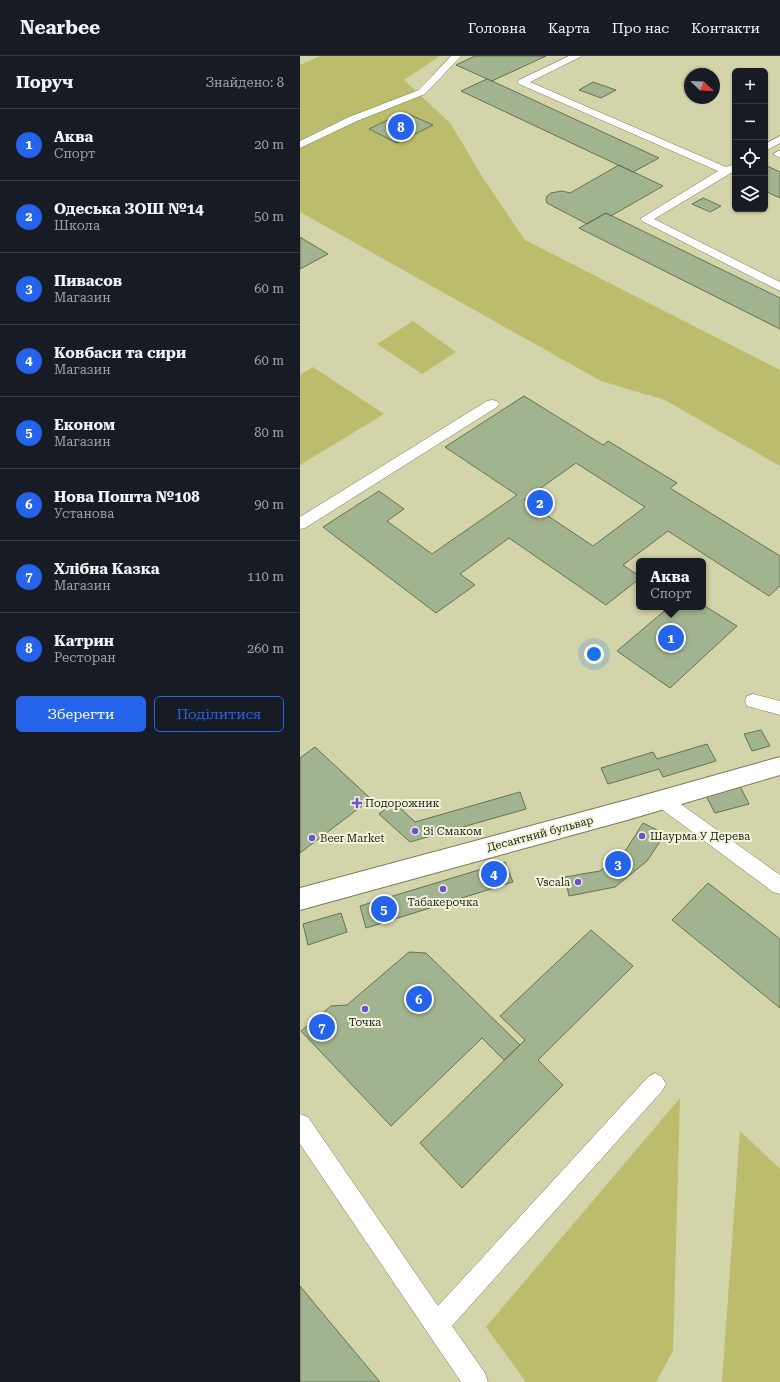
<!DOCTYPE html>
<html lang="uk">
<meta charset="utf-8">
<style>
body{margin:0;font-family:"Roboto Serif",serif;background:#242831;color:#f1f3f6}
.controls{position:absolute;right:12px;top:12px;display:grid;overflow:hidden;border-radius:6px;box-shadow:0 1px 3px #0004}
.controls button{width:36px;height:36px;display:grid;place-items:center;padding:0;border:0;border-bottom:1px solid #363941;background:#171b24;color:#f1f3f6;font:20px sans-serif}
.compass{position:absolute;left:384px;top:12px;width:36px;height:36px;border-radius:50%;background:#171b24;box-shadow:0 1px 3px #0004;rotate:113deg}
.you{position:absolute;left:294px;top:598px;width:14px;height:14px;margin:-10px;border:3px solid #fff;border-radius:50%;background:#1a73e8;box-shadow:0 0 0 6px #1a73e833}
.badge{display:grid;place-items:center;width:26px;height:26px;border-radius:50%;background:#2563eb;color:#fff;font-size:13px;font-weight:700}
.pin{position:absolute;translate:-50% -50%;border:2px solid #fff;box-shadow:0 1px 4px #0006}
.popup{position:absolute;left:336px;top:502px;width:70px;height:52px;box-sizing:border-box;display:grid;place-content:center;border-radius:6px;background:#171b24;filter:drop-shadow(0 1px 3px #0005);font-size:13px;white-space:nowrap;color:#9ea1a6}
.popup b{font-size:15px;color:#f1f3f6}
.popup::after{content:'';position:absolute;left:50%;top:100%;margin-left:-8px;border:8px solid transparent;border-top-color:#171b24}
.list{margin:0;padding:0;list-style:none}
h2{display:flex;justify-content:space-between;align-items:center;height:52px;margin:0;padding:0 16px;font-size:17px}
h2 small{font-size:13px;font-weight:400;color:#9ea1a6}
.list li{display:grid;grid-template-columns:26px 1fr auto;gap:12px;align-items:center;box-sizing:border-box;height:72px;padding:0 16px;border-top:1px solid #363941}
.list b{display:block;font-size:15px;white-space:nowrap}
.list p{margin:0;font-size:13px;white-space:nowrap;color:#9ea1a6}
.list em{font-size:13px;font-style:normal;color:#9ea1a6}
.actions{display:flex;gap:8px;padding:12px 16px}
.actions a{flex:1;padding:9px 0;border:1px solid #2563eb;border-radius:6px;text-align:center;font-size:14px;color:#2563eb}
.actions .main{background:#2563eb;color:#fff}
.icon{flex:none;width:22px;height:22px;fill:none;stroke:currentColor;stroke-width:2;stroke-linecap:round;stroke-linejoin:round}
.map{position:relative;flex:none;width:480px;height:1326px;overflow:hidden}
header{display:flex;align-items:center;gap:24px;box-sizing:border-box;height:56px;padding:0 20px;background:#171b24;border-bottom:1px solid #363941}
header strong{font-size:19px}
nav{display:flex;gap:22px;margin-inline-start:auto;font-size:14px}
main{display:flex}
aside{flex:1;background:#171b24}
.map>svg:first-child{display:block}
.green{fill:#bbbc6c}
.building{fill:#a2b48f;stroke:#627350;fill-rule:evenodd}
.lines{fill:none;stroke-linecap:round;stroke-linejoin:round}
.service-casing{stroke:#797a53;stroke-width:1}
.minor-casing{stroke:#797a53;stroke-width:2}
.service{fill:#fff;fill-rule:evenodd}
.minor{fill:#fff;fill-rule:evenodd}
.poi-dot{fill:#6d51cb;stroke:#f2f4de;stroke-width:1.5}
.labels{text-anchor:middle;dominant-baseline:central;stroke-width:4;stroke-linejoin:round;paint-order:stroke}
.poi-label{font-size:11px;fill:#1e1e0f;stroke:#f2f4de;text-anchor:start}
.street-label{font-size:11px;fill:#1e1e0f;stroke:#f2f4de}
</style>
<header>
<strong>Nearbee</strong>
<nav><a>Головна</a><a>Карта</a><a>Про нас</a><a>Контакти</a></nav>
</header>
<main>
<aside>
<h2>Поруч<small>Знайдено: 8</small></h2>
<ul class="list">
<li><span class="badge">1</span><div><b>Аква</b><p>Спорт</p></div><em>20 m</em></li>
<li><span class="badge">2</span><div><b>Одеська ЗОШ №14</b><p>Школа</p></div><em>50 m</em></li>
<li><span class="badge">3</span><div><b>Пивасов</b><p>Магазин</p></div><em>60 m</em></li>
<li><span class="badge">4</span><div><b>Ковбаси та сири</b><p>Магазин</p></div><em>60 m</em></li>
<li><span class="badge">5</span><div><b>Економ</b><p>Магазин</p></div><em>80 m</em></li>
<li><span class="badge">6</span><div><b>Нова Пошта №108</b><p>Установа</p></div><em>90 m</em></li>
<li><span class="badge">7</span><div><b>Хлiбна Казка</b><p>Магазин</p></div><em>110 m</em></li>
<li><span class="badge">8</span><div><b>Катрин</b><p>Ресторан</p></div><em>260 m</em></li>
</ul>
<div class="actions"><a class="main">Зберегти</a><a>Поділитися</a></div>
</aside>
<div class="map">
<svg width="480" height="1326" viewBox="0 0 480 1326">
<rect width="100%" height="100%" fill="#d3d4aa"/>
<path class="green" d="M20,0H140L104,24L151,68L183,122L225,184L480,314V410L365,344L301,325L0,156V9Z
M113,265L156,296L122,318L77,288Z
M13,311L84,358L0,409V319Z
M380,1042L373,1295L356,1326H226L186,1271Z
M440,1075L480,1113V1326H422Z"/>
<path class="building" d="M175,0H246L192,25L156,9Z
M187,23L192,25L359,102L333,116L161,35Z
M293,26L316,34L301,42L279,34Z
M104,56L133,69L97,87L69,73Z
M319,109L363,130L311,160L306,157L287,168L247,147L246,144L247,140L251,137L262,135L270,137Z
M465,109L480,116V142L465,135Z
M403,142L421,150L410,156L392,148Z
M306,157L480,242V273L279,172Z
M0,181L28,198L0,213Z
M224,340L303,389L308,385L377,427L370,432L480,500V530L469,540L368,475L323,509L339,520V523L306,549L209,482L160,518L175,529L136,557L23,471L79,435L104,453L87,465L132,498L217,439L145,391ZM276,407L345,451L293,490L224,444Z
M403,549L437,570L370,632L317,595L369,551H403Z
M461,674L470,690L452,695L444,678Z
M407,688L416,705L363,721L359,713L308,728L301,712L353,696L357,703Z
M15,691L71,743L0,797V702Z
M440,730L449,748L415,757L406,740Z
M220,736L226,753L110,786L79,758L94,746L115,766Z
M343,767L365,778L347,805L315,831L269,840L265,821L300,815L326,794Z
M205,806L213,826L66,872L60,850Z
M408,827L480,883V952L372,864Z
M41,857L47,876L8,889L3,868Z
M291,874L333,910L238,1004L263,1029L162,1132L120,1087L225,984L200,960Z
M109,896L126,897L220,989L204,1004L182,982L91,1070L1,975L31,950L47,949Z
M0,1230L19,1253L80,1326H0Z"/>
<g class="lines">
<defs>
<path id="service" d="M151,0H161L125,38L57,65L0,92V85L49,61L119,34Z
M269,0H282L230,26L426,111L435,108V114L431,117L354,163L480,226V235L342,165L340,163L418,115L219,28L217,26L219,24Z
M480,80V87L465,95V88Z
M478,95H480V102L473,98Z
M192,344L197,345L199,348L197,351L5,472L0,473V461L187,345Z
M453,638L480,645V659L447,650L445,645L447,640Z
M362,736L368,739L480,819V838L473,836L356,749L353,744L356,739Z
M355,1017L362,1021L366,1028L362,1035L152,1270L185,1317L188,1326H161L0,1088V1058L8,1061L138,1250L348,1021Z"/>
<path id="minor" d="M480,701V719L327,764L0,854V832L327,744Z"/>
</defs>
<use href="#service" class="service-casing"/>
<use href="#minor" class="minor-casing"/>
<use href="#service" class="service"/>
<use href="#minor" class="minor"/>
</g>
<g class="poi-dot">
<path d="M55 741h4v4h4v4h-4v4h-4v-4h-4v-4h4z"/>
<circle cx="115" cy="775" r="4"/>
<circle cx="342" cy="780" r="4"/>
<circle cx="12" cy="782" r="4"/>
<circle cx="278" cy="826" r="4"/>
<circle cx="143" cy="833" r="4"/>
<circle cx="65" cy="953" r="4"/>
</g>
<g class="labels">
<g class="poi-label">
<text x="65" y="747">Подорожник</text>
<text x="123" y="775">Зі Смаком</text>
<text x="350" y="780">Шаурма У Дерева</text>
<text x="20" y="782">Beer Market</text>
<text x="270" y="826" text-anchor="end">Vscala</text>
<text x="143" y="846" text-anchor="middle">Табакерочка</text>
<text x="65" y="966" text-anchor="middle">Точка</text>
</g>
<g class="street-label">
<text transform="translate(240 778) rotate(-15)">Десантний бульвар</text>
</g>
</g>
</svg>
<div class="controls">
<button>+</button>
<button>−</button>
<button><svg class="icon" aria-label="locate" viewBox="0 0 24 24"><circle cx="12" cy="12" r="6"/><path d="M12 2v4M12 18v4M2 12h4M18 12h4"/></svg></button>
<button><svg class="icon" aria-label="layers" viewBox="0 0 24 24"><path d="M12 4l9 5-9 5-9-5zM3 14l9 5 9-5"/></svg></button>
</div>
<svg class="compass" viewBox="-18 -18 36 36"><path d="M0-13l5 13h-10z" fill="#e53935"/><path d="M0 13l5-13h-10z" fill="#9ea1a6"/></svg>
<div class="you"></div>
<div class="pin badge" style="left:371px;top:582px">1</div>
<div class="popup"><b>Аква</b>Спорт</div>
<div class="pin badge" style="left:240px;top:447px">2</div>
<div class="pin badge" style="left:318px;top:808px">3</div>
<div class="pin badge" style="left:194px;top:818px">4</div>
<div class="pin badge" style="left:84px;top:853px">5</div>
<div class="pin badge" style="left:119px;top:943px">6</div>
<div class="pin badge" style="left:22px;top:971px">7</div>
<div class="pin badge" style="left:101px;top:71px">8</div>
</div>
</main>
